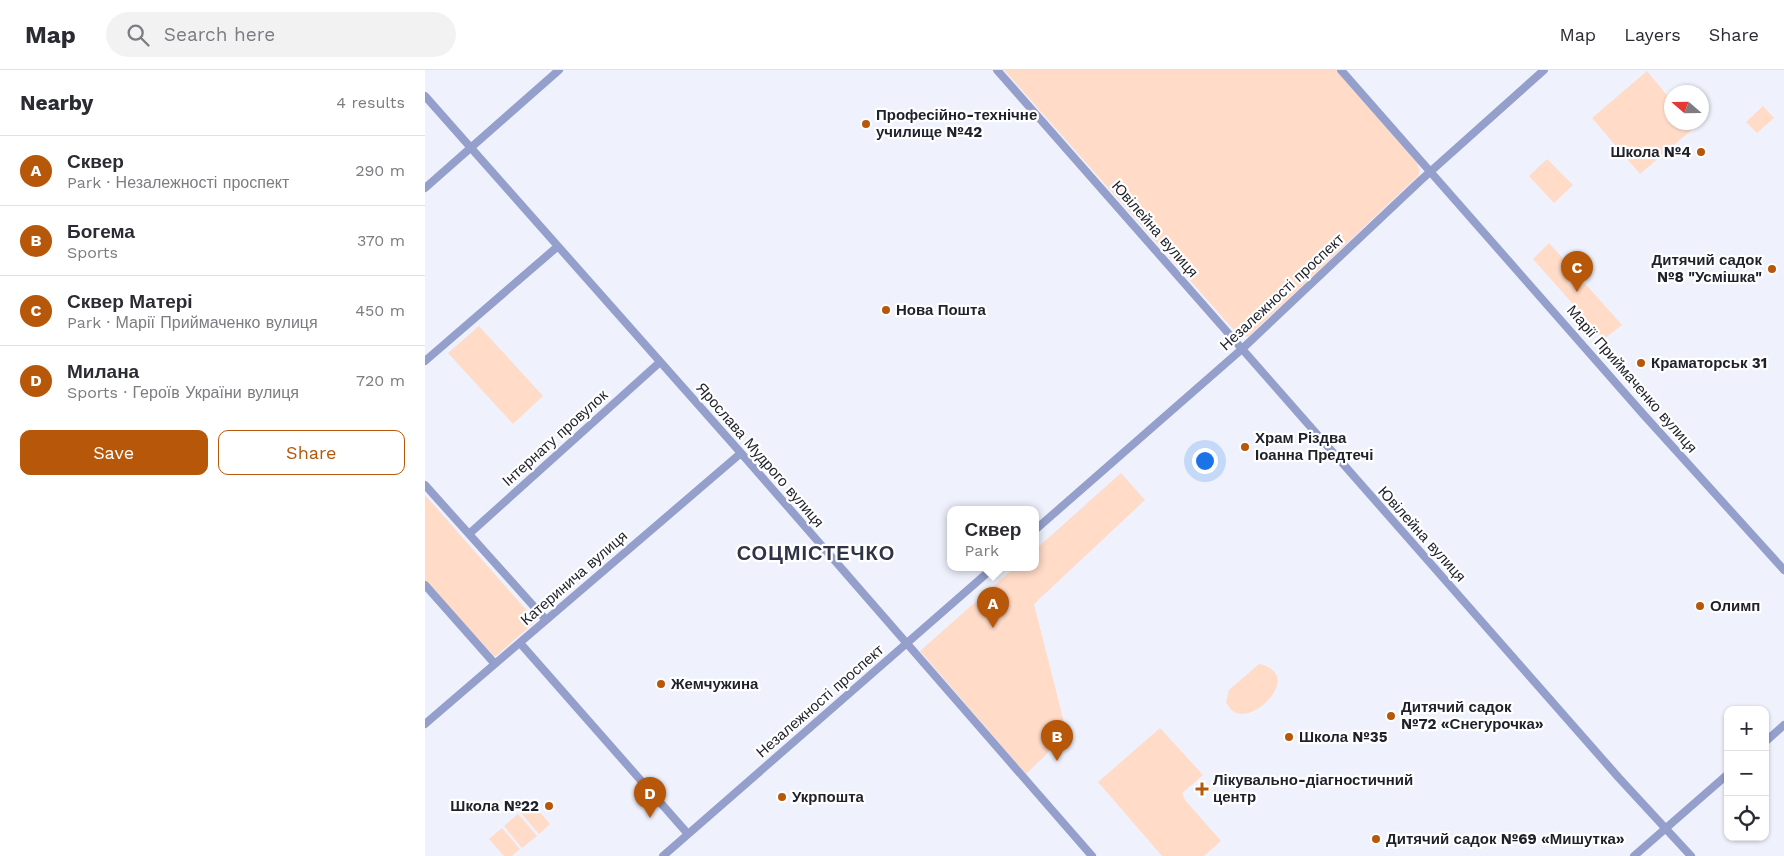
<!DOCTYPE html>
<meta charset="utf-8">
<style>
body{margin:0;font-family:"Work Sans",sans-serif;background:#f2f2f3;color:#2b2b33}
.controls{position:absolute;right:15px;bottom:15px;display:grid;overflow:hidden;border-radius:10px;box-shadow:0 1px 4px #0004}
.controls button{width:45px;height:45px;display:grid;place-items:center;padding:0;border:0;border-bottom:1px solid #e1e1e2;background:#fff;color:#2b2b33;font:25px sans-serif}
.compass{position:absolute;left:1239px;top:15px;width:45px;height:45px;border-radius:50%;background:#fff;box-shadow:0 1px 4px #0004;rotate:290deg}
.you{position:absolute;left:779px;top:390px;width:18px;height:18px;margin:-12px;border:4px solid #fff;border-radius:50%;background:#1a73e8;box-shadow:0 0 0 8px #1a73e833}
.badge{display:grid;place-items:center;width:32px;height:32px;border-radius:50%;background:#b6570a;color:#fff;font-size:16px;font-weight:700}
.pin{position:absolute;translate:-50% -41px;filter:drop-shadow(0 1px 2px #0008)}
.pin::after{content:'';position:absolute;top:26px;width:18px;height:15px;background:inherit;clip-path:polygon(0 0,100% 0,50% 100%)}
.popup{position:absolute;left:522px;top:436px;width:92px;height:65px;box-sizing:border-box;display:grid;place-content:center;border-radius:10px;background:#fff;filter:drop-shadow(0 1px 4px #0005);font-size:16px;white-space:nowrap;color:#7c7c81}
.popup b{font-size:19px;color:#2b2b33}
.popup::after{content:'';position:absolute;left:50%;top:100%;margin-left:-10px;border:10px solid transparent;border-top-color:#fff}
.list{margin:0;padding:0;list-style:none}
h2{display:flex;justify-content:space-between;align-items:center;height:65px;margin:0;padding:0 20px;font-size:21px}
h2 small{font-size:16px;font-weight:400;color:#7c7c81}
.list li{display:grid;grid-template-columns:32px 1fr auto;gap:15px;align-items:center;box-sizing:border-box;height:70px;padding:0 20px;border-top:1px solid #e1e1e2}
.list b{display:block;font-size:19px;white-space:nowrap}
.list p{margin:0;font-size:16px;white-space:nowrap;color:#7c7c81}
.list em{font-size:16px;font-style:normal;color:#7c7c81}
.actions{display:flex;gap:10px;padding:15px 20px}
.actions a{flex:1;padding:11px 0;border:1px solid #b6570a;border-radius:10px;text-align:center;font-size:18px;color:#b6570a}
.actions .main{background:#b6570a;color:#fff}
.icon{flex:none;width:28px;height:28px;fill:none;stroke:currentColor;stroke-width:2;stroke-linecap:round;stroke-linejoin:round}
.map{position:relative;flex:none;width:1359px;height:786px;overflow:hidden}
header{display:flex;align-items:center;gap:30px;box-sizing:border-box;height:70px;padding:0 25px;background:#fff;border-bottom:1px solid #e1e1e2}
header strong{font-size:24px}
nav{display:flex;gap:28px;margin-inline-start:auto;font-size:18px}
.search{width:350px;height:45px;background:#f2f2f3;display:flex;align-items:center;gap:12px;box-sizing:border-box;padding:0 18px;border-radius:28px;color:#7c7c81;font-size:19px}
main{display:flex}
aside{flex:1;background:#fff}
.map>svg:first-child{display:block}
.green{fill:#ffdbc8}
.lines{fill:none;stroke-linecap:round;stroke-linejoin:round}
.minor{stroke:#949fcc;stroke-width:8}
.poi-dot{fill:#b6570a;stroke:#fff;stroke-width:2}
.labels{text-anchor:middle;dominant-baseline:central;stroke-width:4.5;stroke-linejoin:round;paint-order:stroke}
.poi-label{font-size:15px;font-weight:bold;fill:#1f212b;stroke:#fff;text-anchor:start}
.street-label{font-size:15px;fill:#1f212b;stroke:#fff}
.district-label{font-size:20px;font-weight:bold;letter-spacing:1px;fill:#2e3348;stroke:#fff}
</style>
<header>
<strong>Map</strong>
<div class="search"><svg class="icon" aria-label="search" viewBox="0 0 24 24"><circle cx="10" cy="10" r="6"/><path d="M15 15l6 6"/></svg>Search here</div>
<nav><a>Map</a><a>Layers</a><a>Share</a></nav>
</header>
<main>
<aside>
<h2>Nearby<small>4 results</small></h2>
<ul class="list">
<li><span class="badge">A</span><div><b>Сквер</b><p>Park · Незалежності проспект</p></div><em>290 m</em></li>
<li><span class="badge">B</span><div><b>Богема</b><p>Sports</p></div><em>370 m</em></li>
<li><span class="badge">C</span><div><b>Сквер Матері</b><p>Park · Марії Приймаченко вулиця</p></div><em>450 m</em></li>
<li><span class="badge">D</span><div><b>Милана</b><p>Sports · Героїв України вулиця</p></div><em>720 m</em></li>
</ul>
<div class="actions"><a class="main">Save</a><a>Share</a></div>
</aside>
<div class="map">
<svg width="1359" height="786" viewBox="0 0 1359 786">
<rect width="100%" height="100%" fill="#eff2fd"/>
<path class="green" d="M579,0H911L992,93L995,100L993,106L823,267L808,259Z
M1222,1L1246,30V52L1266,53L1270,57L1215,104L1167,48Z
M1338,36L1349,48L1332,63L1321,52Z
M1122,89L1148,115L1129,133L1104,106Z
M1124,173L1197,255L1179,269L1108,189Z
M54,256L118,326L88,354L23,283Z
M696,403L720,430L609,534L642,664L601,704L495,581L590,497H610L611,479Z
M0,425L111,551L70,587L0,511Z
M834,594C879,604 831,652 812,643C806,641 804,637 801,632L804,620Z
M735,658L778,705L757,723L760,730L796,771L779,786H737L673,712Z
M107,733L125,754L114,764L96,743Z
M93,744L112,766L97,778L79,756Z
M77,758L95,779L87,786H79L64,769Z"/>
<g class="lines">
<path class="minor" d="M572,0L1194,708L1266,786
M916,0L1218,344L1359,500
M0,26L316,383L667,786
M0,118L134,0
M0,291L132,177
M0,415L121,550
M610,460L817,279L996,110L1119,0
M44,464L235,292
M0,515L70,594
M95,573L263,764
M0,654L316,383
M1340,672L1359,655
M238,786L569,497
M1209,786L1303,704"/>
</g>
<g class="poi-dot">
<circle cx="441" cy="54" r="5"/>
<circle cx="1276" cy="82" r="5"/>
<circle cx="1347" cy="199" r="5"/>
<circle cx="461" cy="240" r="5"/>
<circle cx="1216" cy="293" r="5"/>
<circle cx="820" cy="377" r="5"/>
<circle cx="1275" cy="536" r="5"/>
<circle cx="236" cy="614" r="5"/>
<circle cx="966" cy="646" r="5"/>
<circle cx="864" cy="667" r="5"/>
<path d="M774.5 711.5h5v5h5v5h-5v5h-5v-5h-5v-5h5z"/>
<circle cx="357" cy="727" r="5"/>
<circle cx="124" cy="736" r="5"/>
<circle cx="951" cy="769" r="5"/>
</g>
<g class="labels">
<g class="poi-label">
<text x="451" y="45">Професійно-технічне<tspan x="451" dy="17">училище №42</tspan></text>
<text x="1266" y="82" text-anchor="end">Школа №4</text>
<text x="1337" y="190" text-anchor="end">Дитячий садок<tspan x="1337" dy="17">№8 "Усмішка"</tspan></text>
<text x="471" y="240">Нова Пошта</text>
<text x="1226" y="293">Краматорськ 31</text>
<text x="830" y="368">Храм Різдва<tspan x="830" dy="17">Іоанна Предтечі</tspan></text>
<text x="1285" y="536">Олимп</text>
<text x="246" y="614">Жемчужина</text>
<text x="976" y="637">Дитячий садок<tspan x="976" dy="17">№72 «Снегурочка»</tspan></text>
<text x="874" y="667">Школа №35</text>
<text x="788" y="710">Лікувально-діагностичний<tspan x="788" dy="17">центр</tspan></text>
<text x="367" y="727">Укрпошта</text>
<text x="114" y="736" text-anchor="end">Школа №22</text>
<text x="961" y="769">Дитячий садок №69 «Мишутка»</text>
</g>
<g class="street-label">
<text transform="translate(730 159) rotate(49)">Ювілейна вулиця</text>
<text transform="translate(857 222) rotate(-43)">Незалежності проспект</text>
<text transform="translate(1207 309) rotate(49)">Марії Приймаченко вулиця</text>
<text transform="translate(130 368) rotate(-42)">Інтернату провулок</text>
<text transform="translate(335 385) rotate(49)">Ярослава Мудрого вулиця</text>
<text transform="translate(997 464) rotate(48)">Ювілейна вулиця</text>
<text transform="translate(149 508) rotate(-41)">Катеринича вулиця</text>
<text transform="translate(395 631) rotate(-41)">Незалежності проспект</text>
</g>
<g class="district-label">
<text x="391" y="483">СОЦМІСТЕЧКО</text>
</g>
</g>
</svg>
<div class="controls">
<button>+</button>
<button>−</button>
<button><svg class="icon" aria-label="locate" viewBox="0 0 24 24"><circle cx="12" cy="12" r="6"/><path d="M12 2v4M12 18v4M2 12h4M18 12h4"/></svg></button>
</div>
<svg class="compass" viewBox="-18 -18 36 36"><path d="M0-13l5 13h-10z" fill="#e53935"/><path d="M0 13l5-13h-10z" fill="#7c7c81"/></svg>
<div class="you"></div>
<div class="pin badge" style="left:568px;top:558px">A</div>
<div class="popup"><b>Сквер</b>Park</div>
<div class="pin badge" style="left:632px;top:691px">B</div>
<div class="pin badge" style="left:1152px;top:222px">C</div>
<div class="pin badge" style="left:225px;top:748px">D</div>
</div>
</main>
